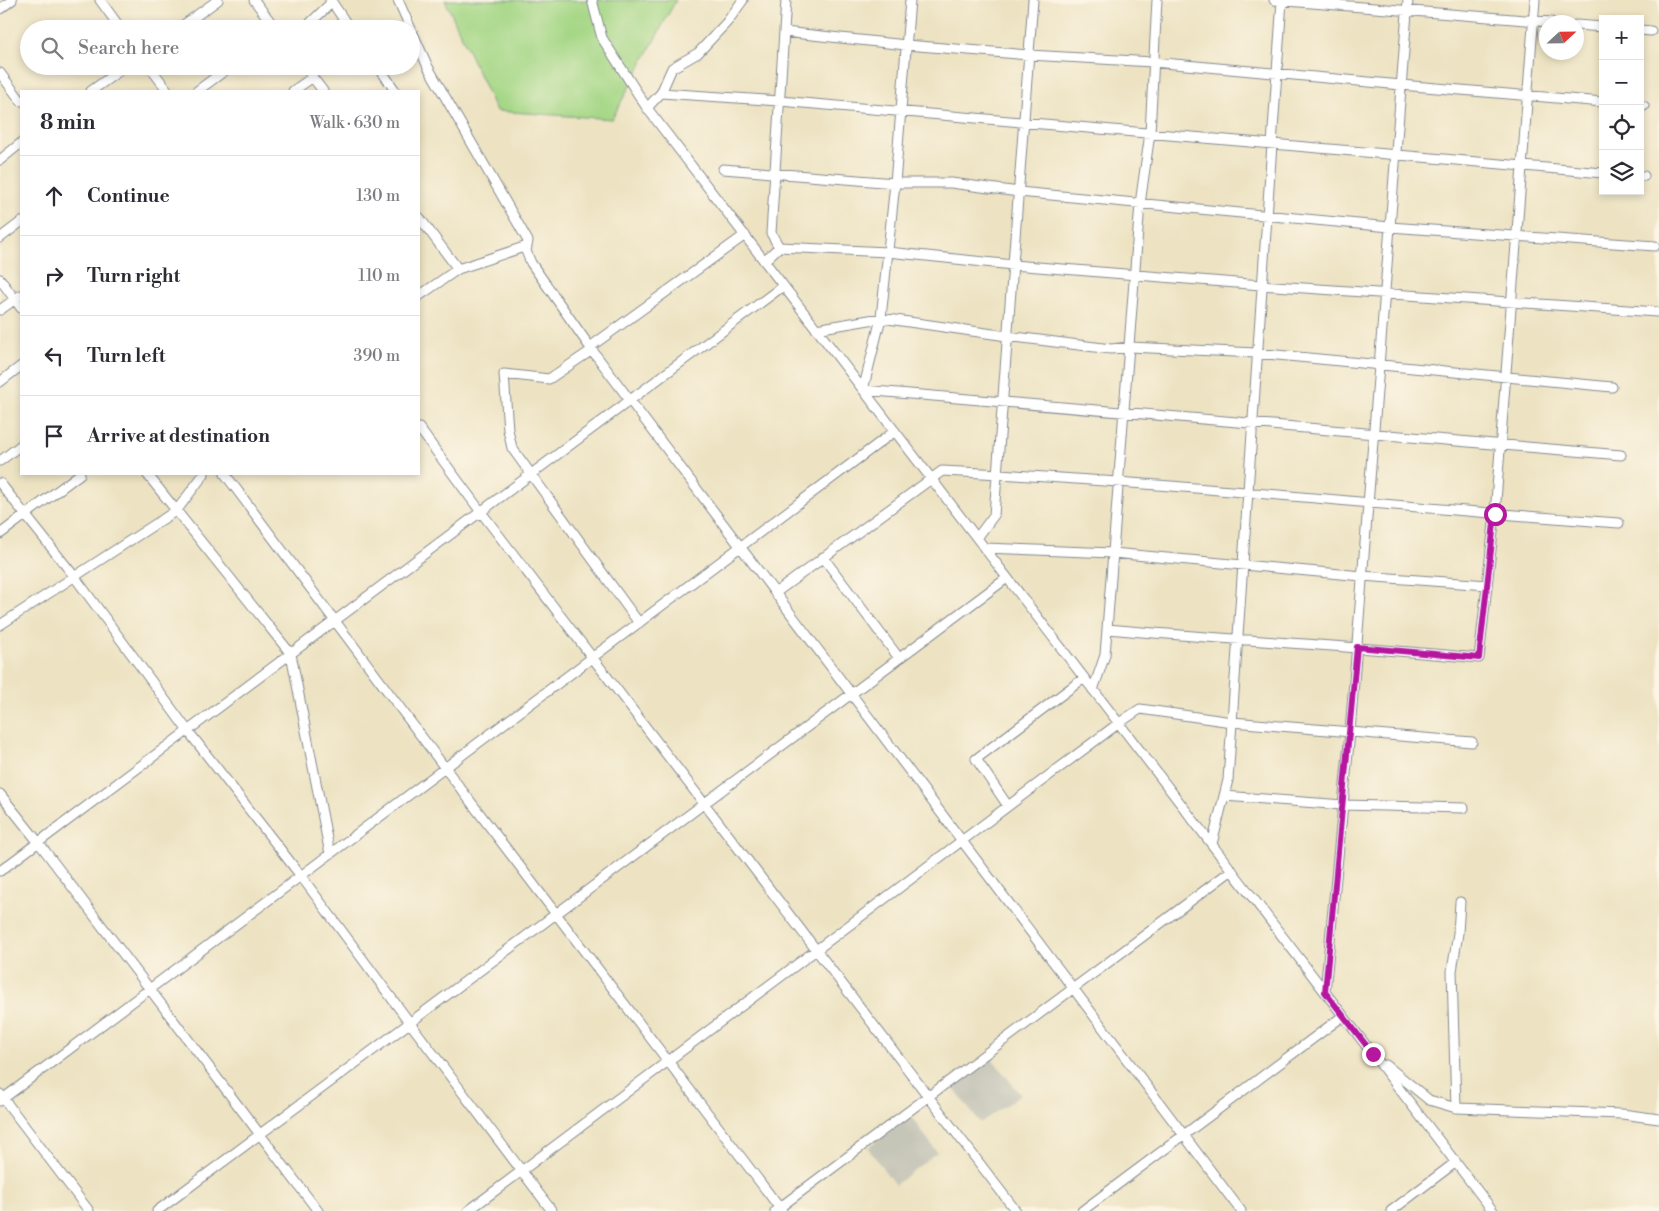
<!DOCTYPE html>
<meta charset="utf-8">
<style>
body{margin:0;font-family:"Libre Bodoni",serif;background:#f2f2f3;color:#2b2b33}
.controls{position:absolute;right:15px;top:15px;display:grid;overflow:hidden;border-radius:0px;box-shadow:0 2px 8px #0003}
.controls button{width:45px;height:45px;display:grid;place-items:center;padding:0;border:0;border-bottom:1px solid #e1e1e2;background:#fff;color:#2b2b33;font:25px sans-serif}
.compass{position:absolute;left:1539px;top:15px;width:45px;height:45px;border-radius:50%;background:#fff;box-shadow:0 2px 8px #0003;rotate:68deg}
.stop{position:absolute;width:15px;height:15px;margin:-11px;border:4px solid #b5179e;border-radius:50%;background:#fff}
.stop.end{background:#b5179e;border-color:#fff;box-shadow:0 1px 5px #0008}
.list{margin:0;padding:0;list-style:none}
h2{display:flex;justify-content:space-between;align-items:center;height:65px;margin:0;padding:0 20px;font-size:21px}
h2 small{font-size:16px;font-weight:400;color:#7c7c81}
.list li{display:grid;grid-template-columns:32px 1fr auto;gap:15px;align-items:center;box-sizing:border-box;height:80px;padding:0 20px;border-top:1px solid #e1e1e2}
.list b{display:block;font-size:19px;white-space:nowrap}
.list em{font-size:16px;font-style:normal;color:#7c7c81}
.icon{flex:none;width:28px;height:28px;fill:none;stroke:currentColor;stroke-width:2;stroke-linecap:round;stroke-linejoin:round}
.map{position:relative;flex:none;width:1659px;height:1211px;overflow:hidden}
.search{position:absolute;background:#fff;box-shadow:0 2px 8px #0003;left:20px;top:20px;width:400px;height:55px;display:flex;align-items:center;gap:12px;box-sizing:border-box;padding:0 18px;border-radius:28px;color:#7c7c81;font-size:19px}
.panel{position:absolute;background:#fff;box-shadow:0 2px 8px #0003;left:20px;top:90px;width:400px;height:385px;border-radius:0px}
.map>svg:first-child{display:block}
.industrial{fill:#c5c5b8}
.green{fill:#a5d786;stroke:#608372}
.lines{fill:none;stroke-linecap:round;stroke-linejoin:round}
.minor-casing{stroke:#848990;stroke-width:11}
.minor{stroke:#fff;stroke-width:9}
.route{stroke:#b5179e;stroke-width:6}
</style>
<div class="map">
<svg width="1659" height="1211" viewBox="0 0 1659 1211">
<rect width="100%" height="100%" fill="#fcf5e5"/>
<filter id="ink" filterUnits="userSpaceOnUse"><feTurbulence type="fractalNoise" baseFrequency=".02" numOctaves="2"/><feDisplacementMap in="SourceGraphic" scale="10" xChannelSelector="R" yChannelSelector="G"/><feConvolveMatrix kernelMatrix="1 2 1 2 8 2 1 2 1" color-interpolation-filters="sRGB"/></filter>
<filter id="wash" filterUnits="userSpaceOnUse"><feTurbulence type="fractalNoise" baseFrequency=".0096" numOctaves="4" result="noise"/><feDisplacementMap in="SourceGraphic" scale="20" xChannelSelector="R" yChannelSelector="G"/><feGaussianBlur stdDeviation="1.12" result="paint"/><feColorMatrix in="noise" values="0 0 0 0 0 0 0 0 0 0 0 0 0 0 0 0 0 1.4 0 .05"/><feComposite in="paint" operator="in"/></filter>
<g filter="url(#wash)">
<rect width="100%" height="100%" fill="#ede3c3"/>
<path class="industrial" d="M990,1056L1021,1095L980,1123L951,1085Z
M910,1115L937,1152L895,1185L868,1148Z"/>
<path class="green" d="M445,0H676L612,119L496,111Z"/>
</g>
<g filter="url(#ink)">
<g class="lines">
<defs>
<path id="minor" d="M100,0L121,29
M254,0L276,29
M398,0L428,67L528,241L526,251L531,263L592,350L549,379L504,374L508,430L512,448L639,623
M592,0L602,38L647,108L1493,1211
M910,0L895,183L881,318L863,390L1621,455
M1274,0L1551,22
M332,2L350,29
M0,9L12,0
M1576,25L1603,27
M178,29L218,0
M304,29L332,2L330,0
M1640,30L1651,31
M784,32L906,45L1029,55L1153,62L1401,85L1603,102
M149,66L168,91
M304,66L323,91
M378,66L394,89L392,91
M0,73L21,101
M91,91L126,66
M197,91L231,66
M293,91L313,77
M661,93L780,101L1603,173
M1640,105L1644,106
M647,108L661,93L672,68L698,53L727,22L743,0
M0,160L21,143
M723,169L895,183H951L1019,192L1390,227L1655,246
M1640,176H1644
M419,217L458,269
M0,238L21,222
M779,247L771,233L786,0
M764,261L779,247L888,252L1013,265L1261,285L1657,312
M0,279L21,308
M419,296L458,269L527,246
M0,310L21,295
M816,329L881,318L1007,336L1111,349L1130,347L1256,353L1612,387
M590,347L745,235
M592,350L1241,1211
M0,382L21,366
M419,428L481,512L1016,1211
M0,461L21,445
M147,474L291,654L330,854
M225,474L445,768L782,1211
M0,483L74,576L188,731L301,876L410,1023L552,1211
M0,534L80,474
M977,538L994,515L1033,0
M984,548L1113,553L1362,576L1488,585
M823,557L899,658
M775,593L942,471C1168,482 1393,507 1619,523
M0,625L177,510L204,474
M1107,629C1231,640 1355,646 1479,658L1495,514L1535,0
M1093,690L1105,655L1140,204L1150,133L1157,0
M0,794L39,843L318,1211
M1224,796L1343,805L1464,808
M1008,806L976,759L1084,678
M1212,844L1228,780L1282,0
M0,871L783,286
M1325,992L1350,732L1408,0
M1386,1065L1429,1100L1456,1108L1452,971L1458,933L1460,902
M0,1094L89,1211
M0,1101L895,431
M1456,1108L1622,1114L1659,1119
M157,1211L1007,578
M468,1211L1119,723L1140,709L1232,722L1472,742
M775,1211L1232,870
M1082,1211L1343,1016
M1391,1211L1456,1162"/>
</defs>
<use href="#minor" class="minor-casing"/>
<use href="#minor" class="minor"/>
</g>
</g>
<g class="lines" filter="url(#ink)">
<path class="route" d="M1373,1054L1325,992L1357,647L1479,658L1495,514"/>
</g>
</svg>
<div class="controls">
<button>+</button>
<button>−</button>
<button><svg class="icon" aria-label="locate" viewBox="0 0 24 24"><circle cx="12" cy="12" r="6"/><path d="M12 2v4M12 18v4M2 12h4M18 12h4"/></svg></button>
<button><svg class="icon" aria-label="layers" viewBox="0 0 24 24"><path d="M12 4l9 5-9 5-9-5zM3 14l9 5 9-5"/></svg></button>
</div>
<svg class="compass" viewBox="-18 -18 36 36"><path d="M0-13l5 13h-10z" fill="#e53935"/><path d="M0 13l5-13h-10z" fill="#7c7c81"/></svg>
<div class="stop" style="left:1495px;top:514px"></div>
<div class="stop end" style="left:1373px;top:1054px"></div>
<div class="search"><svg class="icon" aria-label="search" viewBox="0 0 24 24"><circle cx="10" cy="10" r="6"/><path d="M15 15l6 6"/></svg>Search here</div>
<section class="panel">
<h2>8 min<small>Walk · 630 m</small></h2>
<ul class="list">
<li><svg class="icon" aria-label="ahead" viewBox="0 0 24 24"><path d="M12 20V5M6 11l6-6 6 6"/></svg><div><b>Continue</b></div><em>130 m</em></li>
<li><svg class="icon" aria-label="right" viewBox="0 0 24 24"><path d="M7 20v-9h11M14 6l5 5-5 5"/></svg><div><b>Turn right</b></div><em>110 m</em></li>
<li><svg class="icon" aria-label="left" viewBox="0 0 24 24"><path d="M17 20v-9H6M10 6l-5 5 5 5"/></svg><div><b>Turn left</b></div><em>390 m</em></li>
<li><svg class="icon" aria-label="arrive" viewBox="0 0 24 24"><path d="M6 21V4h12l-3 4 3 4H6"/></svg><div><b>Arrive at destination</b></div></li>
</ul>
</section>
</div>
